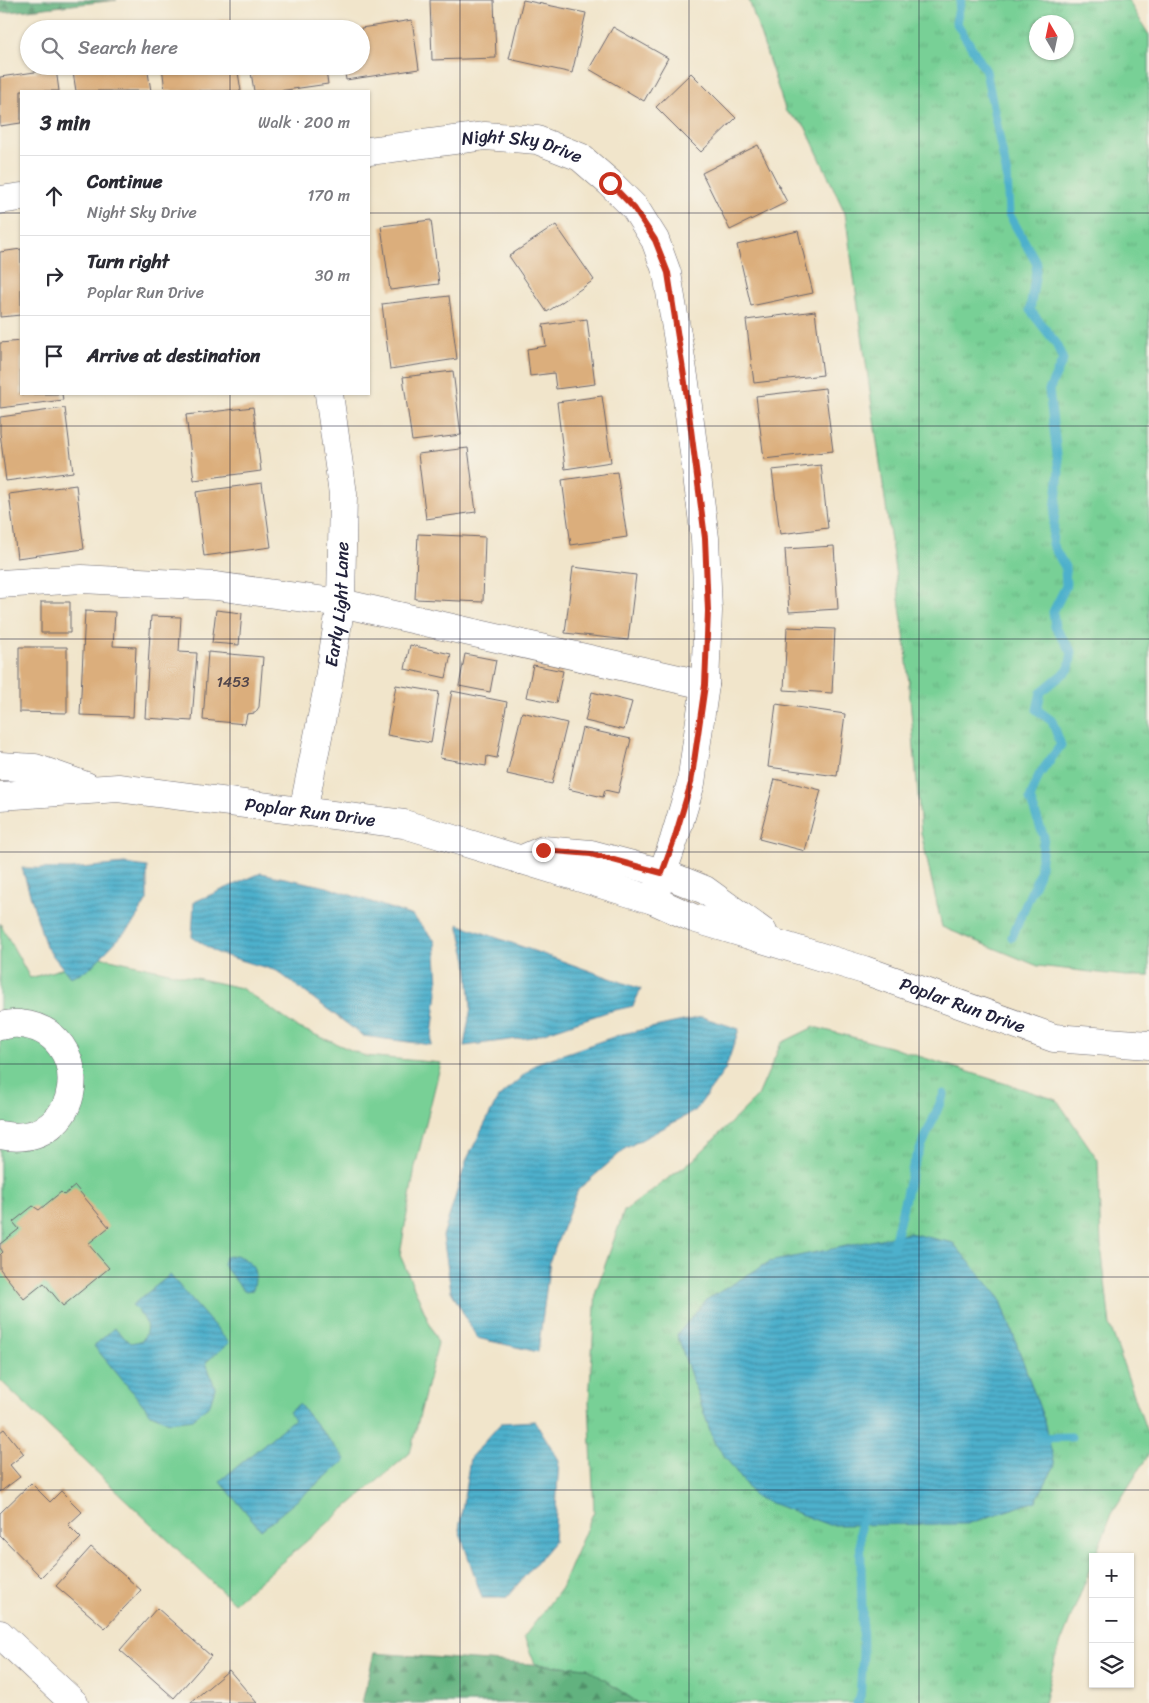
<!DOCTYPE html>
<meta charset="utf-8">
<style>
body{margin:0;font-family:Sriracha,sans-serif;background:#f2f2f3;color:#2b2b33}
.controls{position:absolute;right:15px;bottom:15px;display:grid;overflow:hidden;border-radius:0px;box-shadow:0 1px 4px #0004}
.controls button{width:45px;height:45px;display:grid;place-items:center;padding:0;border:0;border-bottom:1px solid #e1e1e2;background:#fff;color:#2b2b33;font:25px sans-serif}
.compass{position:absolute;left:1029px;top:15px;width:45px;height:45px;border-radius:50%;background:#fff;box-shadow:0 1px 4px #0004;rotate:351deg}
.stop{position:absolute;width:15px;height:15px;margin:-11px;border:4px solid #c8321e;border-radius:50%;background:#fff}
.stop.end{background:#c8321e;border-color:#fff;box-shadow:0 1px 5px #0008}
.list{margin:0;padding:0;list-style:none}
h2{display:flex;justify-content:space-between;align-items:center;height:65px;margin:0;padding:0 20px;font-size:21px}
h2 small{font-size:16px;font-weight:400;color:#7c7c81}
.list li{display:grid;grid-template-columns:32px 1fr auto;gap:15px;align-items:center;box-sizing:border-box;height:80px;padding:0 20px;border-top:1px solid #e1e1e2}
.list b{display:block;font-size:19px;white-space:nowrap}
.list p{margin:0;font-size:16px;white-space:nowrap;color:#7c7c81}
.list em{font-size:16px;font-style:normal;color:#7c7c81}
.icon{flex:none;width:28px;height:28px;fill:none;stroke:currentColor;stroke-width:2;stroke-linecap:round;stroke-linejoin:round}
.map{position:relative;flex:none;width:1149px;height:1703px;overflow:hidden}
.search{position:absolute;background:#fff;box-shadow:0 1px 4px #0004;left:20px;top:20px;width:350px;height:55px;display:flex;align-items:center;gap:12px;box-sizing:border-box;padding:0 18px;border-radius:28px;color:#7c7c81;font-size:19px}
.panel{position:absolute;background:#fff;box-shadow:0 1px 4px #0004;left:20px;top:90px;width:350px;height:305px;border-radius:0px}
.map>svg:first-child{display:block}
.grass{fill:url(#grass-tufts);stroke:#4d7968;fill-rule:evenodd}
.forest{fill:url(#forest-firs);stroke:#426a5d}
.garden{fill:#78d096;stroke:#4d7968}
.water{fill:url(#water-rules);stroke:#386984}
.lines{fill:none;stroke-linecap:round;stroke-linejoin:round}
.stream{stroke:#4db0cc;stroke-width:9}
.building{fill:#dbae7b}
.minor-casing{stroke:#6a666d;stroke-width:29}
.minor{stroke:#fff;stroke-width:28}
.route{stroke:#c8321e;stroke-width:6}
.grid{fill:none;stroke:#22223b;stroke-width:1;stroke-opacity:0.55}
.labels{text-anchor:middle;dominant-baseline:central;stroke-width:5;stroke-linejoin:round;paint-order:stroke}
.number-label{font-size:15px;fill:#50454b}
.street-label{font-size:18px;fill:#22223b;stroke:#f7f3e8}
</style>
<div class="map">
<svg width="1149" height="1703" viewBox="0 0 1149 1703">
<defs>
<pattern id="grass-tufts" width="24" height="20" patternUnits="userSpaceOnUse" patternTransform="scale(1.25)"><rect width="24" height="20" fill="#78d096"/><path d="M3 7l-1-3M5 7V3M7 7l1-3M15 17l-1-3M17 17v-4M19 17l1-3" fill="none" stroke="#68b282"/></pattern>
<pattern id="forest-firs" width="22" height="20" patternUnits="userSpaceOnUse" patternTransform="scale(1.25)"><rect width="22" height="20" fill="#62b27f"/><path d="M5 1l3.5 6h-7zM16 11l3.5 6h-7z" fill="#509069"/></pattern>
<pattern id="water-rules" width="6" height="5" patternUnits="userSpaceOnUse" patternTransform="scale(1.25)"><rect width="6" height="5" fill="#4db0cc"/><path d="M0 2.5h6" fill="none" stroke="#408fa7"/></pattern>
</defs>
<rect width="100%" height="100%" fill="#f7f3e8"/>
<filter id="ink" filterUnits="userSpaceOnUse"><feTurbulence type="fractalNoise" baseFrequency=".02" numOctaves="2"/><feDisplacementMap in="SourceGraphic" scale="10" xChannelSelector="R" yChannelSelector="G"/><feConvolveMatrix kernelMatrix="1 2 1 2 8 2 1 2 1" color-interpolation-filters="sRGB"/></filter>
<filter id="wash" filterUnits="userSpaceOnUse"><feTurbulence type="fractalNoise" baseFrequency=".0096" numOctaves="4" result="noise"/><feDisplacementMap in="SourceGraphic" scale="20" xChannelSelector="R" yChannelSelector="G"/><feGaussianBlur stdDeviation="1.12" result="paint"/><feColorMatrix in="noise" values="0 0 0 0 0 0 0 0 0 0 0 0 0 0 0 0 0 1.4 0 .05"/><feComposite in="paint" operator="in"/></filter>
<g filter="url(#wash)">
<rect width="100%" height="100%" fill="#f1e5cb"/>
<path class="grass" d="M749,0H1128L1149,35V976H1126L1038,966L942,927L921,833L906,649L845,213L805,126L786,112ZM1036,22H1066V52H1036Z
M814,1027L890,1047L1057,1100L1098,1160L1101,1245L1110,1326L1149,1438V1454L1112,1513L1095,1557H1093V1562L1055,1658L1044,1703H638L587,1668L535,1664L524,1637L561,1588L594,1511L589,1401L596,1291L624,1211L693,1160L758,1096L781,1043Z"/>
<path class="forest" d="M0,0H117L0,13Z
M374,1653L587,1668L638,1703H362Z"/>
<path class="garden" d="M0,923L30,978L101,957L241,988L297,1027L365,1056L441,1063L415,1167L400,1255L438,1343L410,1453L234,1603L0,1380Z"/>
<path class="water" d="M125,864L147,867V900L132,925L88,970L70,977L46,947L22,868L70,869Z
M261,873L327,887L413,916L435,941L438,983L431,1045L363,1036L277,971L217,953L192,937L194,902Z
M458,924L641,989L633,1006L607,1012L532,1037L464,1046L471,1007L467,960Z
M702,1017L739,1029L725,1070L695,1111L626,1148L578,1190L550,1260L538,1352L477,1338L451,1291L443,1236L467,1159L498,1098L537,1063L622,1034Z
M909,1233L953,1243L1000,1298L1043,1417L1055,1465L1036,1501L967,1524L829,1525L755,1497L714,1442L677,1335L706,1300L769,1262Z
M236,1255C254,1263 258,1270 253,1290L244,1291L223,1265L225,1257Z
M170,1275L229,1343L206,1362L215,1388L210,1404L193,1419L169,1422L151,1414L94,1346L114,1328L130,1343L142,1341C152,1325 144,1317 132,1305Z
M299,1404L346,1460L261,1530L220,1481L294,1419L289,1412Z
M535,1421L559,1460L554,1542L506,1598H482L459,1530L470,1458L501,1423Z"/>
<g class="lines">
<path class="stream" d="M961,0L956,22L986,71L1007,176L1009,214L1037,264L1030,310L1056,343L1063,360L1049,390L1059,471L1052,544L1065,567L1066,586L1053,612L1055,627L1072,652L1069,669L1041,692L1037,710L1052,721L1061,745L1039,775L1030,799L1044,837L1039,874L1012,937
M893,1247L913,1166L944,1094
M1037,1438L1071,1437
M857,1703L860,1699L863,1653L860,1525L864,1514"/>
</g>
<g id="blocks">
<path class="building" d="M430,0H494L496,58L432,60Z
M523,0L586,13L572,73L509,59Z
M230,19L231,29H171V28Z
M412,20L419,69L346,80L344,66H361V28Z
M613,27L668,58L644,101L589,69Z
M72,66H147L151,91H76Z
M162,66H237L241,91H165Z
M250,66H325L328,84L279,91H254Z
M56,69L59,91H21V123L0,126V77Z
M691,73L736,118L701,152L656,107Z
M758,145L787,202L730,230L702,173Z
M431,220L439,284L390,290L381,226Z
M556,225L594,280L547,312L509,256Z
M798,231L813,293L751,306L737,245Z
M21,249V315L0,317V252Z
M449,296L457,359L390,369L382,304Z
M815,311L823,375L754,383L746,320Z
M587,319L595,384L556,389L554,373L530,376L527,349L546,346L543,325Z
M21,341V394H62L63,400L0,408V343Z
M453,371L461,435L412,441L403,377Z
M825,388L833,451L764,459L756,396Z
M602,396L611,462L565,469L557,402Z
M253,407L261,471L194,480L186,415Z
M65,408L73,472L6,481L0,433V417Z
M468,448L476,512L426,519L418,454Z
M821,465L828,528L780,534L772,470Z
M617,472L627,537L571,545L562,480Z
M262,483L271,547L204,556L196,492Z
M76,485L84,549L17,558L9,494Z
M418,534L485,537L483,602L415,599Z
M834,546L838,609L789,612L785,549Z
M573,567L636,575L628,640L565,633Z
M41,602H70V633H41Z
M216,610L242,613L239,645L212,643Z
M85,611L115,612L113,646L136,647L133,717L80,715Z
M151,616L181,617L179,652L197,653L192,721L145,718Z
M787,627L835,629L832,693L784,690Z
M410,645L451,654L446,678L405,669Z
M19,647H67V713L19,712Z
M208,652L263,657L259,707L255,713L247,714L245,724L203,720Z
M465,654L496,660L490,692L459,686Z
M533,665L563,671L556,703L526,697Z
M396,685L439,692L431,743L387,735Z
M452,691L507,702L497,758L487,756L486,766L440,758Z
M592,692L632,702L624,730L585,721Z
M776,704L845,714L837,776L768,767Z
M522,712L567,723L552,784L507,774Z
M582,728L631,739L618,793L605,790L603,797L568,789Z
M775,779L821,790L805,851L759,839Z
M75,1186L109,1227L88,1244L109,1268L63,1306L44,1283L24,1299L0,1269V1255L3,1252L0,1248V1244L19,1229L13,1222L33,1206L39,1210L61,1192L64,1195Z
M4,1429L24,1454L10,1465L20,1477L0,1492V1432Z
M31,1483L50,1502L61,1491L82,1512L68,1525L81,1538L41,1577L0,1535V1513Z
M91,1547L141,1590L105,1628L56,1586Z
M157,1608L211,1656L174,1698L120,1650Z
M229,1670L257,1703H190Z"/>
</g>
</g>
<g filter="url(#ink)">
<use href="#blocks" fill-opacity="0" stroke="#6a666d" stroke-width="1"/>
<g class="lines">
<defs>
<g id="minor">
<path id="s1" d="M369,151L485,136L537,140L580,157L610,183L635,208L655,240L667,273L685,383L705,538L708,611L705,685L691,783L674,840L653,900"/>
<path d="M0,200L21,197"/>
<path d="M0,584L82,579L216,586L341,603L705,685"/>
<path d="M0,766L35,768L86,786"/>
<path id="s2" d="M0,796L118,788L404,824L653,900L693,918L864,970L1054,1038L1149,1045"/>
<path id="s3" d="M303,812L327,691L341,603L343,494L329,394"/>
<path d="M520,860L543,850L591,854L663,873L705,890L763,932"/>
<path d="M0,1026C6,1025 13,1023 19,1024C97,1030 86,1152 0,1135"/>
<path d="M0,1634L74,1703"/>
</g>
</defs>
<use href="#minor" class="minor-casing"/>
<use href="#minor" class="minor"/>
</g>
</g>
<g class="lines" filter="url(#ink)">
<path class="route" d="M543,850L591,854L662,873L674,840L691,783L705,685L708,611L705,538L685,383L668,273L655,240L634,208L610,183"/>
</g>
<path class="grid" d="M230,0V29M460,0V1703M689,0V1703M919,0V1703M230,66V91M0,213H21M369,213H1149M230,394V1703M0,426H1149M0,639H1149M0,852H1149M0,1064H1149M0,1277H1149M0,1490H1149"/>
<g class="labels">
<g class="number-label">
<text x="233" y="682">1453</text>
</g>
<g class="street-label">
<text stroke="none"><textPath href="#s1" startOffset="155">Night Sky Drive</textPath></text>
<text stroke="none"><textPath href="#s3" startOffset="211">Early Light Lane</textPath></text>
<text stroke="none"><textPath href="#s2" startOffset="312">Poplar Run Drive</textPath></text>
<text stroke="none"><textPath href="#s2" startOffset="994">Poplar Run Drive</textPath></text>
</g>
</g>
</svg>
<div class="controls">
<button>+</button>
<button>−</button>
<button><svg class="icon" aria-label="layers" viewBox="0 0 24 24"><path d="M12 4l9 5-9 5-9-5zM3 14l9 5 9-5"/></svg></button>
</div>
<svg class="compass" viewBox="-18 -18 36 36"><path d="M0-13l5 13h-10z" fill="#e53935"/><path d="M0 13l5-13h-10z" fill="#7c7c81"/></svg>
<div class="stop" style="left:610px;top:183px"></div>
<div class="stop end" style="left:543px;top:850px"></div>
<div class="search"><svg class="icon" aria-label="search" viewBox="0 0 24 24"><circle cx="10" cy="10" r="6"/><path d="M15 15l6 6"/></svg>Search here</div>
<section class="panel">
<h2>3 min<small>Walk · 200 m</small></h2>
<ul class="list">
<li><svg class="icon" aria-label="ahead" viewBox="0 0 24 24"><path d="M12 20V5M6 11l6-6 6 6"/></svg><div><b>Continue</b><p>Night Sky Drive</p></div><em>170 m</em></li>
<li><svg class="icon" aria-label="right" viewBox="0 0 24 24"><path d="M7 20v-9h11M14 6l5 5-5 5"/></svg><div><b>Turn right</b><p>Poplar Run Drive</p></div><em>30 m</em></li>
<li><svg class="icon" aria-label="arrive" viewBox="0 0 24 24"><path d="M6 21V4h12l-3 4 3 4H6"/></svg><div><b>Arrive at destination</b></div></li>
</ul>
</section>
</div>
